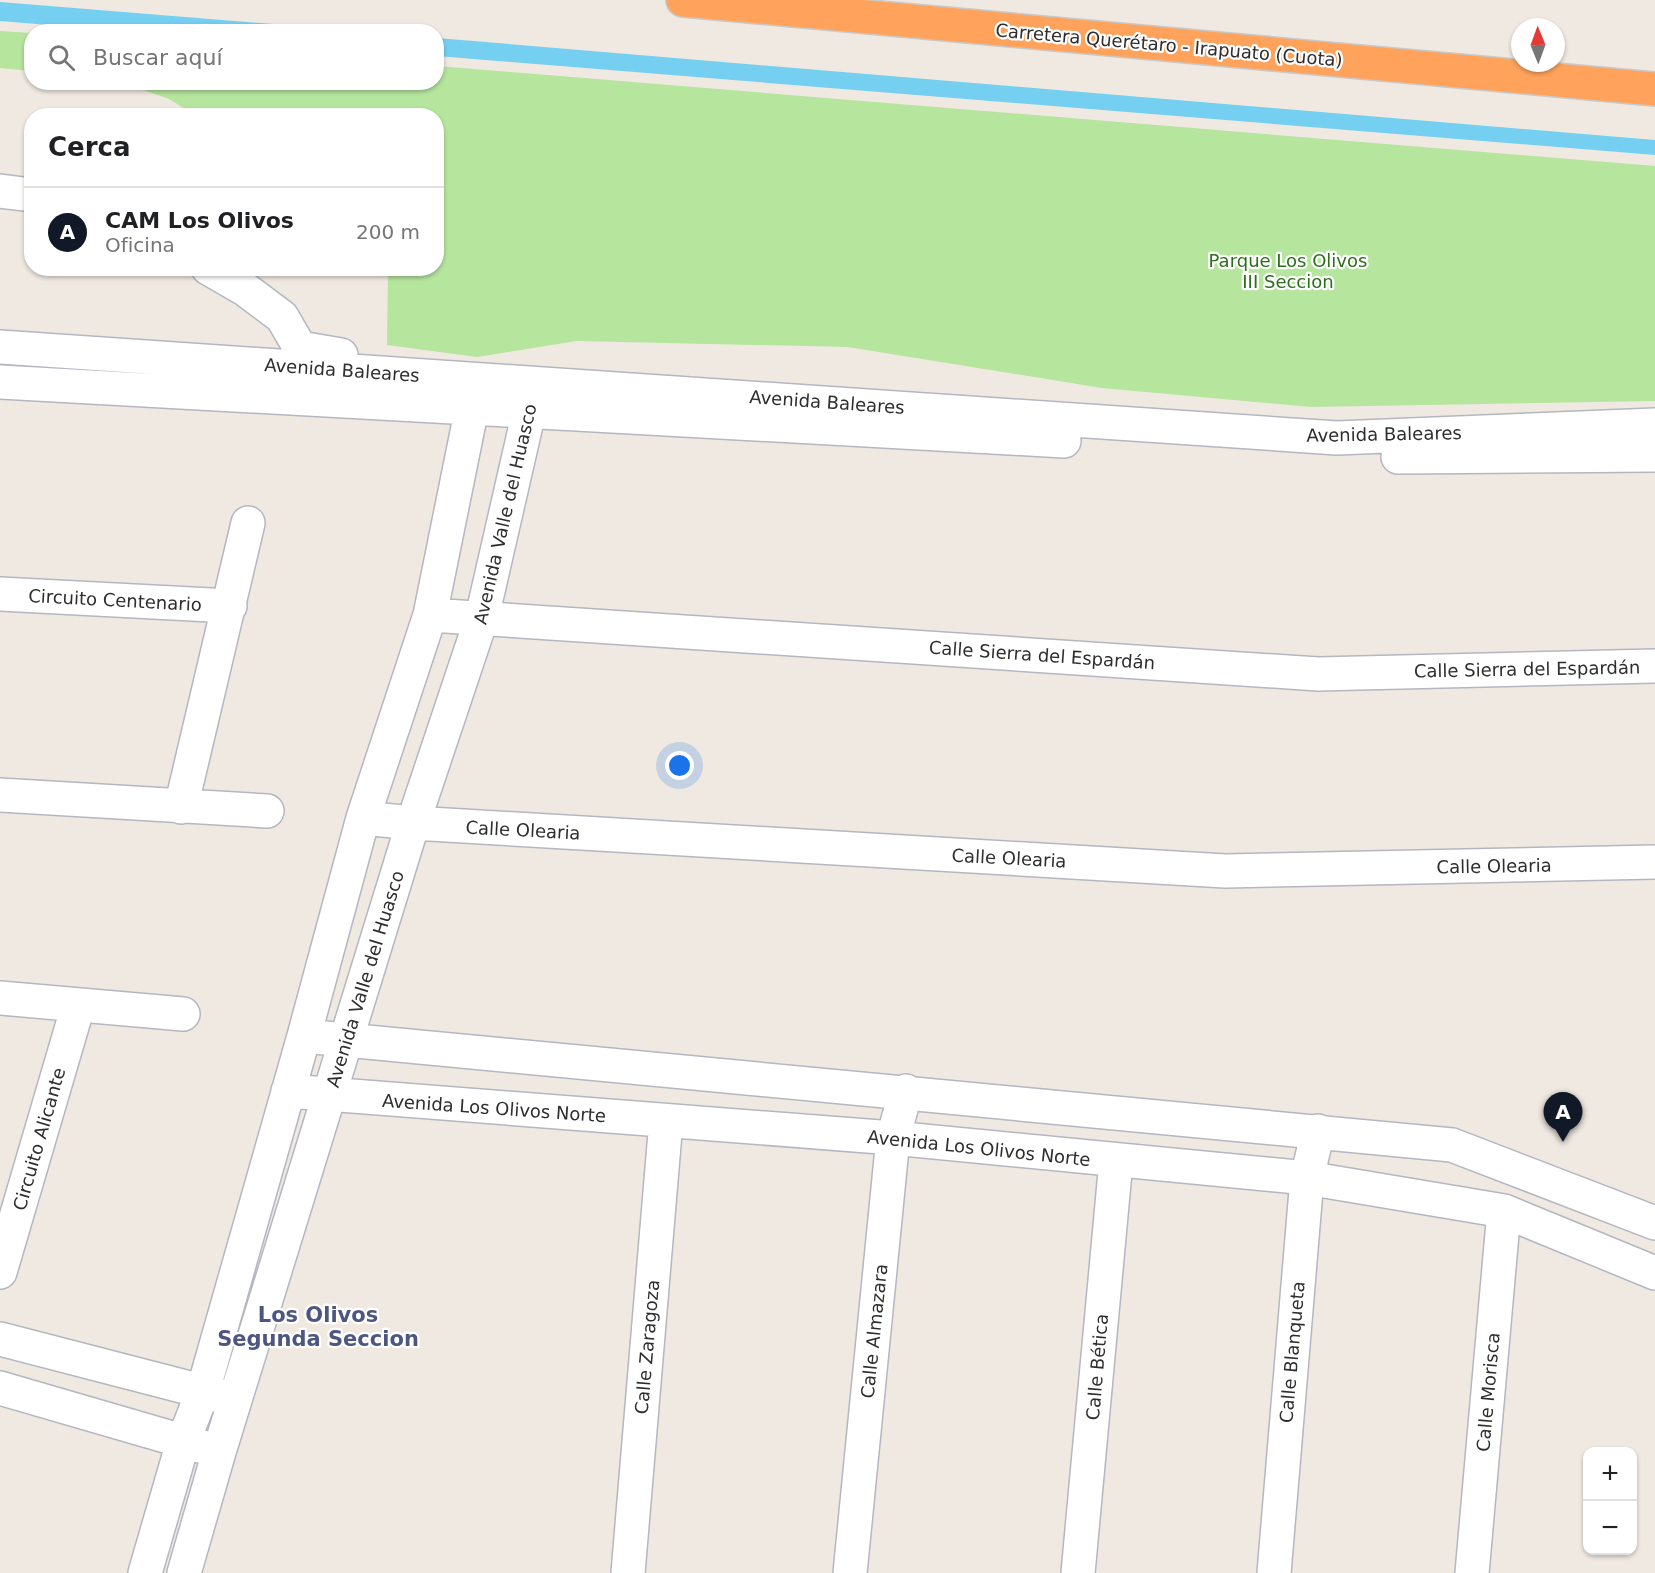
<!DOCTYPE html>
<html lang="es">
<meta charset="utf-8">
<style>
body{margin:0;font-family:"DejaVu Sans",sans-serif;background:#f2f2f2;color:#202124}
.controls{position:absolute;right:18px;bottom:18px;display:grid;overflow:hidden;border-radius:12px;box-shadow:0 2px 4px #0004}
.controls button{width:54px;height:54px;display:grid;place-items:center;padding:0;border:0;border-bottom:2px solid #e0e0e0;background:#fff;color:#202124;font:30px sans-serif}
.compass{position:absolute;left:1511px;top:18px;width:54px;height:54px;border-radius:50%;background:#fff;box-shadow:0 2px 4px #0004;rotate:359deg}
.you{position:absolute;left:680px;top:766px;width:21px;height:21px;margin:-15px;border:4px solid #fff;border-radius:50%;background:#1a73e8;box-shadow:0 0 0 9px #1a73e833}
.badge{display:grid;place-items:center;width:39px;height:39px;border-radius:50%;background:#111827;color:#fff;font-size:20px;font-weight:700}
.pin{position:absolute;translate:-50% -50px;filter:drop-shadow(0 2px 3px #0008)}
.pin::after{content:'';position:absolute;top:32px;width:21px;height:18px;background:inherit;clip-path:polygon(0 0,100% 0,50% 100%)}
.list{margin:0;padding:0;list-style:none}
h2{display:flex;justify-content:space-between;align-items:center;height:78px;margin:0;padding:0 24px;font-size:26px}
h2 small{font-size:20px;font-weight:400;color:#757577}
.list li{display:grid;grid-template-columns:39px 1fr auto;gap:18px;align-items:center;box-sizing:border-box;height:90px;padding:0 24px;border-top:2px solid #e0e0e0}
.list b{display:block;font-size:22px;white-space:nowrap}
.list p{margin:0;font-size:20px;white-space:nowrap;color:#757577}
.list em{font-size:20px;font-style:normal;color:#757577}
.icon{flex:none;width:33px;height:33px;fill:none;stroke:currentColor;stroke-width:2;stroke-linecap:round;stroke-linejoin:round}
.map{position:relative;flex:none;width:1655px;height:1573px;overflow:hidden}
.search{position:absolute;background:#fff;box-shadow:0 2px 4px #0004;left:24px;top:24px;width:420px;height:66px;display:flex;align-items:center;gap:15px;box-sizing:border-box;padding:0 21px;border-radius:24px;color:#757577;font-size:22px}
.panel{position:absolute;background:#fff;box-shadow:0 2px 4px #0004;left:24px;top:108px;width:420px;height:168px;border-radius:24px}
.map>svg:first-child{display:block}
.green{fill:#b6e59e}
.water{fill:#75cff0}
.lines{fill:none;stroke-linecap:round;stroke-linejoin:round}
.minor-casing{stroke:#b4b7c1;stroke-width:36}
.highway-casing{stroke:#c9c9c9;stroke-width:36}
.minor{stroke:#fff;stroke-width:33}
.highway{stroke:#ffa35c;stroke-width:33}
.labels{text-anchor:middle;dominant-baseline:central;stroke-width:4.5;stroke-linejoin:round;paint-order:stroke}
.street-label{font-size:18px;fill:#2e2e2e;stroke:#fff}
.park-label{font-size:18px;fill:#2c6e1b;stroke:#fff}
.quarter-label{font-size:21px;font-weight:bold;fill:#4d5680;stroke:#fff}
</style>
<div class="map">
<svg width="1655" height="1573" viewBox="0 0 1655 1573">
<rect width="100%" height="100%" fill="#efe9e1"/>
<path class="green" d="M0,31L31,33V71L0,68Z
M437,66L1655,166V401L1311,407L1102,388L848,347L577,341L477,357L387,345L388,269L436,268V116L195,115L169,99L123,83L436,82Z"/>
<path class="water" d="M0,2L358,31L134,32L0,21Z
M437,38L1655,140V155L437,56Z"/>
<g class="lines">
<defs>
<path id="minor" d="M0,191L32,195
M208,268L246,290L282,317L300,348L341,355
M0,347L1337,438L1655,425
M0,382L1064,441
M1398,457L1655,455
M0,594L230,606
M430,615L1318,674L1655,666
M0,795L267,811
M181,807L248,523
M363,818L413,823L1225,871L1655,862
M0,998L183,1014
M304,1036L1452,1145L1655,1223
M288,1091L893,1138L1307,1178L1504,1211L1655,1273
M0,1272L78,1006
M0,1339L224,1397
M0,1388L203,1447
M145,1573L183,1442L203,1391L304,1036L363,818L430,615L476,388
M184,1573L219,1452L413,823L482,617L534,390
M628,1573L666,1121
M850,1573L893,1138L906,1091
M1078,1573L1116,1161
M1274,1573L1307,1178L1318,1131
M1472,1573L1504,1211"/>
<path id="highway" d="M683,0L1655,89"/>
</defs>
<use href="#minor" class="minor-casing"/>
<use href="#highway" class="highway-casing"/>
<use href="#minor" class="minor"/>
<use href="#highway" class="highway"/>
</g>
<g class="labels">
<g class="street-label">
<text transform="translate(1169 45) rotate(5)">Carretera Querétaro - Irapuato (Cuota)</text>
<text transform="translate(342 370) rotate(4)">Avenida Baleares</text>
<text transform="translate(827 402) rotate(4)">Avenida Baleares</text>
<text transform="translate(1384 434) rotate(-1)">Avenida Baleares</text>
<text transform="translate(505 514) rotate(-77)">Avenida Valle del Huasco</text>
<text transform="translate(115 600) rotate(3)">Circuito Centenario</text>
<text transform="translate(1042 655) rotate(4)">Calle Sierra del Espardán</text>
<text transform="translate(1527 669) rotate(-1)">Calle Sierra del Espardán</text>
<text transform="translate(523 830) rotate(3)">Calle Olearia</text>
<text transform="translate(1009 858) rotate(3)">Calle Olearia</text>
<text transform="translate(1494 866) rotate(-1)">Calle Olearia</text>
<text transform="translate(365 979) rotate(-73)">Avenida Valle del Huasco</text>
<text transform="translate(494 1108) rotate(4)">Avenida Los Olivos Norte</text>
<text transform="translate(39 1139) rotate(-74)">Circuito Alicante</text>
<text transform="translate(979 1148) rotate(6)">Avenida Los Olivos Norte</text>
<text transform="translate(874 1331) rotate(-84)">Calle Almazara</text>
<text transform="translate(647 1347) rotate(-85)">Calle Zaragoza</text>
<text transform="translate(1292 1352) rotate(-85)">Calle Blanqueta</text>
<text transform="translate(1097 1367) rotate(-85)">Calle Bética</text>
<text transform="translate(1488 1392) rotate(-85)">Calle Morisca</text>
</g>
<g class="park-label">
<text x="1288" y="260">Parque Los Olivos<tspan x="1288" dy="21">III Seccion</tspan></text>
</g>
<g class="quarter-label">
<text x="318" y="1315">Los Olivos<tspan x="318" dy="24">Segunda Seccion</tspan></text>
</g>
</g>
</svg>
<div class="controls">
<button>+</button>
<button>−</button>
</div>
<svg class="compass" viewBox="-18 -18 36 36"><path d="M0-13l5 13h-10z" fill="#e53935"/><path d="M0 13l5-13h-10z" fill="#757577"/></svg>
<div class="you"></div>
<div class="pin badge" style="left:1563px;top:1142px">A</div>
<div class="search"><svg class="icon" aria-label="search" viewBox="0 0 24 24"><circle cx="10" cy="10" r="6"/><path d="M15 15l6 6"/></svg>Buscar aquí</div>
<section class="panel">
<h2>Cerca<small></small></h2>
<ul class="list">
<li><span class="badge">A</span><div><b>CAM Los Olivos</b><p>Oficina</p></div><em>200 m</em></li>
</ul>
</section>
</div>
